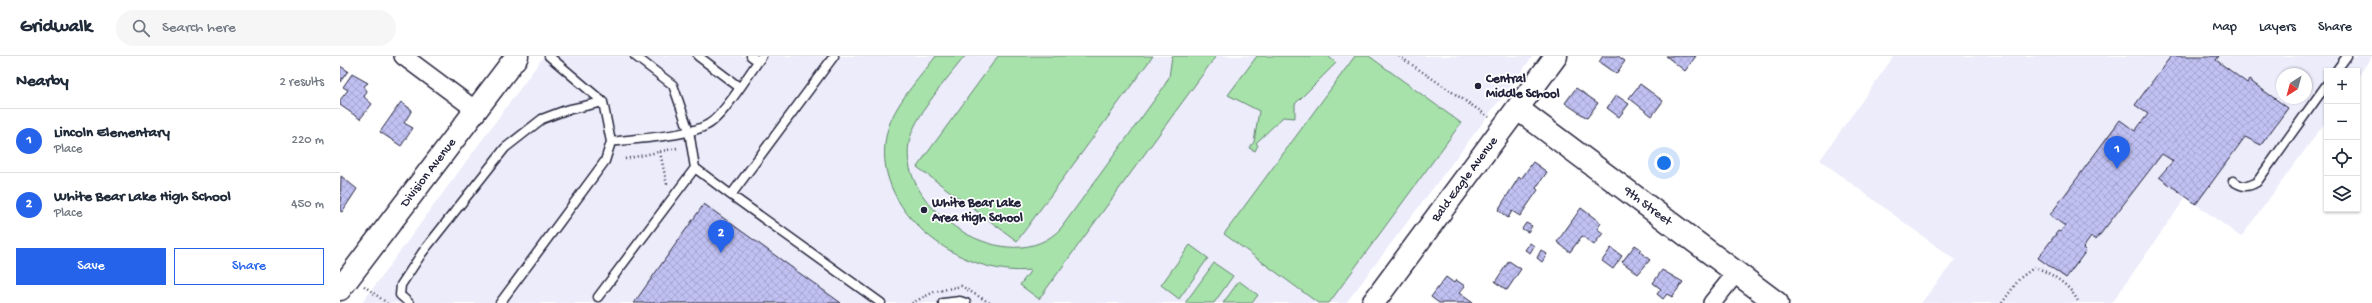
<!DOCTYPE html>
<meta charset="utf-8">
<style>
body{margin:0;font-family:"Gochi Hand",sans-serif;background:#f6f6f7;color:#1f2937}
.controls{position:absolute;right:12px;top:12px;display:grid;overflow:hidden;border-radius:0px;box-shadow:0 1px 3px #0004}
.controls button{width:36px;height:36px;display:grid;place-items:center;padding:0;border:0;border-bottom:1px solid #e0e1e3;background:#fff;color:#1f2937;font:20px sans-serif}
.compass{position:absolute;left:1936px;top:12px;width:36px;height:36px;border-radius:50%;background:#fff;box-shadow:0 1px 3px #0004;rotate:216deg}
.you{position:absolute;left:1324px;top:107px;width:14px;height:14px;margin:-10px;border:3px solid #fff;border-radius:50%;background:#1a73e8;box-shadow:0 0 0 6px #1a73e833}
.badge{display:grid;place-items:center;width:26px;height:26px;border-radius:50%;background:#2563eb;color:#fff;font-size:13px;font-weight:700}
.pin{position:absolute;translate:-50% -33px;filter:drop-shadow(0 1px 2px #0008)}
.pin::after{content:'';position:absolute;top:21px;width:14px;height:12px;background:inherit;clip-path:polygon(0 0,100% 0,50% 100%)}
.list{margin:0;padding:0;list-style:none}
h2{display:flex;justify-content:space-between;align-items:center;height:52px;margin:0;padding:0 16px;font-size:17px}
h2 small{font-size:13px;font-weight:400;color:#747a83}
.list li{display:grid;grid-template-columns:26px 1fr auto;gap:12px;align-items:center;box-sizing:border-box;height:64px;padding:0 16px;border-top:1px solid #e0e1e3}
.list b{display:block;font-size:15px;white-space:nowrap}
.list p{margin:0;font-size:13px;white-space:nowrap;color:#747a83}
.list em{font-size:13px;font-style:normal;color:#747a83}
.actions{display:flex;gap:8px;padding:12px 16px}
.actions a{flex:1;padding:9px 0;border:1px solid #2563eb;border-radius:0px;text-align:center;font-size:14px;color:#2563eb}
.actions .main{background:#2563eb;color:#fff}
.icon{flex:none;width:22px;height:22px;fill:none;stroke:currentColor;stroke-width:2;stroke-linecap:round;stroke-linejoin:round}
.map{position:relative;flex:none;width:2032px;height:247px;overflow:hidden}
header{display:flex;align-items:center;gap:24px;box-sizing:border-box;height:56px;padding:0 20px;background:#fff;border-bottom:1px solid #e0e1e3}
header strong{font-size:19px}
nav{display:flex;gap:22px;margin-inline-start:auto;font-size:14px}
.search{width:280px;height:36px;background:#f6f6f7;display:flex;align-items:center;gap:10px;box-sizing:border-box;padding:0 14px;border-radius:22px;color:#747a83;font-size:15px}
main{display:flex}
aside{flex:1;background:#fff}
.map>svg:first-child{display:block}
.built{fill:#ececfb;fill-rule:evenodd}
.grass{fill:#a6e2a9;stroke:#648272}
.building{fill:url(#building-cross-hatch);stroke:#22223b}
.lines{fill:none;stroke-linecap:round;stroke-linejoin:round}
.lane-casing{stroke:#22223b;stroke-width:11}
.street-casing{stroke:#22223b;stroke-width:20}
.secondary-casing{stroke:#22223b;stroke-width:25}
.path{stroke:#22223b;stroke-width:2.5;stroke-dasharray:1 3;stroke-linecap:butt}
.lane{stroke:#fff;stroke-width:8}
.street{stroke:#fff;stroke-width:17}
.secondary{stroke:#fff;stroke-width:22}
.poi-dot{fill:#22223b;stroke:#fff;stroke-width:1.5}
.labels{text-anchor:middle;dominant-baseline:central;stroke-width:3.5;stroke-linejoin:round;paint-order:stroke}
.poi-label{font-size:13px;font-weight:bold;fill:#22223b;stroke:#fff;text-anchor:start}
.street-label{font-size:13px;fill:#22223b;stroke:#fff}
</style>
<header>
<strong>Gridwalk</strong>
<div class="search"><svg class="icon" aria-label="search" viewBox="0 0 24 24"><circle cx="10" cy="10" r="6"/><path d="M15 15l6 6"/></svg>Search here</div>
<nav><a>Map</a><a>Layers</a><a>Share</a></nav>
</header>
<main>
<aside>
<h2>Nearby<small>2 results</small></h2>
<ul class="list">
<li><span class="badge">1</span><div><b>Lincoln Elementary</b><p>Place</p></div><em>220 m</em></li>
<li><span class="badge">2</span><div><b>White Bear Lake High School</b><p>Place</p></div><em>450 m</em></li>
</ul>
<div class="actions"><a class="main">Save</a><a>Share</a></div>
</aside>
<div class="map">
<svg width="2032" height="247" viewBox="0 0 2032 247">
<defs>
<pattern id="building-cross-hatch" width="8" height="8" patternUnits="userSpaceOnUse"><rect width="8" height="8" fill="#c0c0f2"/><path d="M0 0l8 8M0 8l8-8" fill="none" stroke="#a5a5d0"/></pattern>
</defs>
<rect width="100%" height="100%" fill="#fff"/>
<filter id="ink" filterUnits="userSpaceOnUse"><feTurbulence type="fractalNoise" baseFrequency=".025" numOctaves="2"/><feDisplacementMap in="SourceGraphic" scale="8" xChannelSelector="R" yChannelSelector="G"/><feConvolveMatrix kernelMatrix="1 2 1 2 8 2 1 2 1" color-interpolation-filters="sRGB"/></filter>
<g filter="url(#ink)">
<path class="built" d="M204,0H1193L1006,247H22Z
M1554,0H2032L2017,22V15H1987V64L1901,181L1846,141L1772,247H1581L1615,204L1480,104ZM1942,18H1966V42H1942Z"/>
<path class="grass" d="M596,0H625C608,22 573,61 569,87C557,154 671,227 721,172L823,32L829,21L832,0H876L699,243L680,229L691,214C620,222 528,153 547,76C554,48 579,23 596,0Z
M658,0H813L677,185L577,111Z
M917,0H988L996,7L955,48V62L943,61L916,87L918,89L915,95L909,92L914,86L919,55L888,39Z
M1015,0H1029L1121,67L989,247H978L884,178Z
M850,189L868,202L839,243L821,229Z
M874,207L893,220L874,247H845Z
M899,225L918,239L912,247H883Z"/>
<path class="building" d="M1263,0H1278L1285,5L1276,18L1259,6Z
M1326,0H1356L1345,15Z
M1831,0H1879L1876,4L1907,27L1909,24L1948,52L1921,89L1905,81L1856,148L1819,121L1833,105L1822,98L1756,184L1751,181L1743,192L1746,195L1726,222L1698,202L1718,175L1720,176L1725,170L1710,159L1780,64L1795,75L1808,58L1795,49Z
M0,10L8,15L0,26Z
M12,18L28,27L24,30L27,35L24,41L32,48L20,63L0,49V44L8,34L3,31Z
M1300,28L1323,45L1312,60L1289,42Z
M1236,32L1258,47L1247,62L1225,47Z
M1276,39L1289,48L1279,61L1267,52Z
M61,46L72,54L64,67L73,72L61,90L40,76Z
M1193,106L1207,116L1196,132L1198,134L1180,160L1172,155L1168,162L1158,154L1179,121L1181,123Z
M1,120L17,133L2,156L0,155Z
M364,148L501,247H294Z
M1241,152L1261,167L1257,173L1263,177L1254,189L1242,180L1230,196L1217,186Z
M1186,167L1192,170L1188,176L1182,173Z
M1190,187L1194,190L1190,197L1185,194Z
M1295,189L1301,193L1299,195L1310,204L1298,218L1282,206Z
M1271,192L1282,200L1273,213L1262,205Z
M1201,194L1207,198L1202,206L1197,202Z
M1169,205L1181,213L1167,234L1155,226Z
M1322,214L1343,226L1332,241L1327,238L1323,243L1317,238L1321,233L1313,227Z
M1106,221L1114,227L1116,224L1125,230L1119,237L1133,247H1099L1091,241Z"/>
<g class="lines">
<defs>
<path id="lane" d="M295,0L333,29L349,75L355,112L391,139
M358,0L399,31
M411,0L418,5
M494,0L391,139L541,247
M1996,15L2007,0
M271,86C296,82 346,81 367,69C383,61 410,16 422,0
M1893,125C1902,131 1907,132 1917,126L1987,28
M258,241L355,112
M69,247L60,239L61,229L82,197L165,92L202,63L226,54L263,46
M160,247L265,105L271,86L263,46L209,0
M603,247L620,245L626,247"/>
<path id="street" d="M63,0L137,55
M1372,247L1396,217"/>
<g id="secondary">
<path id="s1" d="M1178,53L1437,247"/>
<path id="s2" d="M0,233L177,0"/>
<path id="s3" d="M1033,247L1216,0"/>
</g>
</defs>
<use href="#lane" class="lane-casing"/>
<use href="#street" class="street-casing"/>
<use href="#secondary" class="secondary-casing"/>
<path class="path" d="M1059,0L1149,61
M320,96L327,129
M285,103L337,92
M24,230L47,247
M572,247L594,236L621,230L650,247
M1662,247L1680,222L1695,211C1714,219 1729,228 1739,247"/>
<use href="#lane" class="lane"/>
<use href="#street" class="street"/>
<use href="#secondary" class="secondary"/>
</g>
</g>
<g class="poi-dot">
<circle cx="1138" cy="30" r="4"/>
<circle cx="584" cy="154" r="4"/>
</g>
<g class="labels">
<g class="poi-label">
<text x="1146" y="23">Central<tspan x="1146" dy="15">Middle School</tspan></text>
<text x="592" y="147">White Bear Lake<tspan x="592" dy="15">Area High School</tspan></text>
</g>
<g class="street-label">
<text stroke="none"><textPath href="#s2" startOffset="146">Division Avenue</textPath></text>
<text stroke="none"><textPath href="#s3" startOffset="154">Bald Eagle Avenue</textPath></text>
<text stroke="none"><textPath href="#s1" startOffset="162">9th Street</textPath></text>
</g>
</g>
</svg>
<div class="controls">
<button>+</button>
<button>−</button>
<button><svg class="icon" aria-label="locate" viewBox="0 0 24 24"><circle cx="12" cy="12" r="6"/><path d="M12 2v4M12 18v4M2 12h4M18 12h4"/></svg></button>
<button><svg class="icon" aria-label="layers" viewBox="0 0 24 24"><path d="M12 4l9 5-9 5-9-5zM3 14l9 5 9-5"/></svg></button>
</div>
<svg class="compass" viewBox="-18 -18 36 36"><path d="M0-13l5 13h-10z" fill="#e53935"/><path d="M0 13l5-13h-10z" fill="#747a83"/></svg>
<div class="you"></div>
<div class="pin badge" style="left:1777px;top:113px">1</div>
<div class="pin badge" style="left:381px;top:197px">2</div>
</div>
</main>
